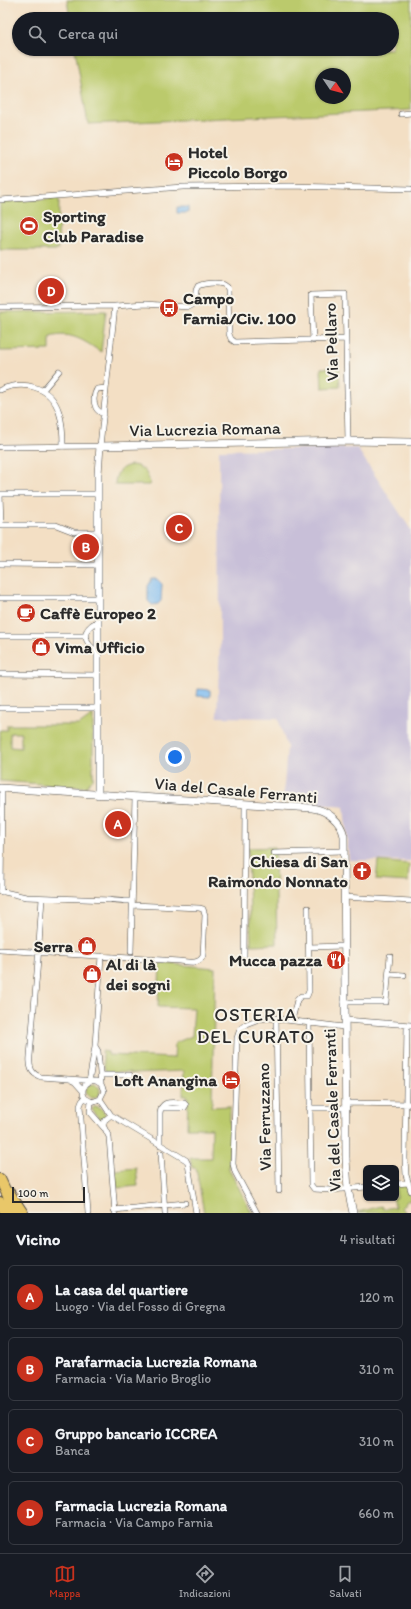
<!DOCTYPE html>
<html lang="it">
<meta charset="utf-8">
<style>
body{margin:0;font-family:Itim,sans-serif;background:#20242c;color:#f1f3f6}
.controls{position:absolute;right:12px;bottom:12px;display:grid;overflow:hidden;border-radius:6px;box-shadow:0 1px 3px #0004}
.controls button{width:36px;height:36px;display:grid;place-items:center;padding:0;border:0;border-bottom:1px solid #363941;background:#171b24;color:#f1f3f6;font:20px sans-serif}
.compass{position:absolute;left:315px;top:68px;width:36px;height:36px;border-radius:50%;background:#171b24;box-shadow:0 1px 3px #0004;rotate:125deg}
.scale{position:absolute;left:12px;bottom:10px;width:73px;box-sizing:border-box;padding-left:4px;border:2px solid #2b2b2b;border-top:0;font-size:11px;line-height:14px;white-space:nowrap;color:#2b2b2b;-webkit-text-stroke:3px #f7f3e8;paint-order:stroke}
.you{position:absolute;left:175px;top:757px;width:14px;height:14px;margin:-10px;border:3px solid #fff;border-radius:50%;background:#1a73e8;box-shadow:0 0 0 6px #1a73e833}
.badge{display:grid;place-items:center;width:26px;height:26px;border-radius:50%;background:#c8321e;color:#fff;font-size:13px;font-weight:700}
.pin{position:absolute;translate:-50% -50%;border:2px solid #fff;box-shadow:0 1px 4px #0006}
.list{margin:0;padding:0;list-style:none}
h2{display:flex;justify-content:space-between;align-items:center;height:52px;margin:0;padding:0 16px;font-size:17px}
h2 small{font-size:13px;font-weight:400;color:#9ea1a6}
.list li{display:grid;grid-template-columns:26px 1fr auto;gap:12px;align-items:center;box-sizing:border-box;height:64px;margin:0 8px 8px;padding:0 8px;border:1px solid #363941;border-radius:6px}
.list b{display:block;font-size:15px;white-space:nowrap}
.list p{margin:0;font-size:13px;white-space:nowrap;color:#9ea1a6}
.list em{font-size:13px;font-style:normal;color:#9ea1a6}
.icon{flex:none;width:22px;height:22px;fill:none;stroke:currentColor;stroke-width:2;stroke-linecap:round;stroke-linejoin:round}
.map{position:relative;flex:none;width:411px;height:1213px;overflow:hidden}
.search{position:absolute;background:#171b24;box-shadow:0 1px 3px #0004;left:12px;right:12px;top:12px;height:44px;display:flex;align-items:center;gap:10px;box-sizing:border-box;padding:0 14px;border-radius:22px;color:#9ea1a6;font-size:15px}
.sheet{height:340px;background:#171b24}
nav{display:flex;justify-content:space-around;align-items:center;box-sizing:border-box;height:56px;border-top:1px solid #363941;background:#171b24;font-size:11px;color:#9ea1a6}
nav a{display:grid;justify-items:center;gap:2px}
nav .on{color:#c8321e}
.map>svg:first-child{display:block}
.industrial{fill:#c8bfd8}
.green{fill:#bbca6c;stroke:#737a4c;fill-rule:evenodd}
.water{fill:#7ebbf1;stroke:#54738e}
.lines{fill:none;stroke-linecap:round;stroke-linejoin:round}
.pedestrian-casing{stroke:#494642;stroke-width:5.5}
.minor-casing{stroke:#494642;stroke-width:6}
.tertiary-casing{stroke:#494642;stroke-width:8}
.primary-casing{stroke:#494642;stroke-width:10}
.motorway-casing{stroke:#494642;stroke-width:12}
.pedestrian{stroke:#fff;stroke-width:4}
.minor{stroke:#fff;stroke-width:5}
.tertiary{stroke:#fff;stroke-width:7}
.primary{stroke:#e9c769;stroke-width:8}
.motorway{stroke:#e9c769;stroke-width:10}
.labels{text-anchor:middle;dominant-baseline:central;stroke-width:4;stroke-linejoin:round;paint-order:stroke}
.poi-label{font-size:17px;font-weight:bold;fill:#2b2b2b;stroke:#f7f3e8;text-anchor:start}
.street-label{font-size:17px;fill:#2b2b2b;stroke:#f7f3e8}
.quarter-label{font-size:19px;letter-spacing:1px;fill:#2b2b2b;stroke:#f7f3e8}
</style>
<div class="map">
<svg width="411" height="1213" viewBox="0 0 411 1213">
<rect width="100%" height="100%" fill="#f7f3e8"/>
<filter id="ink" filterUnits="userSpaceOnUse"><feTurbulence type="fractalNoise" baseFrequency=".025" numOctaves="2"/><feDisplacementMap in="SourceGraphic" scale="8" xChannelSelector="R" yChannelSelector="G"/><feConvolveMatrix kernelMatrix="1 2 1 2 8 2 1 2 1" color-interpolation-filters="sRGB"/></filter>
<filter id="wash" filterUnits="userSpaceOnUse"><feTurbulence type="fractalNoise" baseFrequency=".012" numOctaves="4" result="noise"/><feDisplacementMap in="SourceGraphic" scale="16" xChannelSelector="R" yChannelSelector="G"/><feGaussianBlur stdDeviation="0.9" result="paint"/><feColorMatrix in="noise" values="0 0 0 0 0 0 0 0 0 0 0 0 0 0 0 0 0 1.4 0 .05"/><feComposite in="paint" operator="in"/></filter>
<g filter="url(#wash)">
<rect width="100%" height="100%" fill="#f3dfc4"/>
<path class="industrial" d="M357,448L411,530V861L349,860L344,807L283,799L287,747L278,718L217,717L220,642L219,450Z"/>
<path class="green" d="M67,0H411V110L88,124L75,49H392V19H70ZM321,74H345V98H321Z
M59,198L58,250H0V202Z
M106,311L101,352C84,341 72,331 50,337V350L0,351V312Z
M321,368H339L340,387L322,388Z
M132,465C143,466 149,474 150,485H115C115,474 120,466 132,465Z
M93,715V779L87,786L82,787L0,781V730H7V725H79ZM10,733H21V748L10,747Z
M275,847L277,944L251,945L248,848Z
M378,861L409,864L408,882L376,880Z
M160,963L215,968L212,1101L211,1107L230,1106L229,1169L252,1213H204L196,1168H192L190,1158H211L212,1128H187L188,1096H183L184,1071L131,1073V1072L105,1071L102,1051L108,1052V1055L174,1058L175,1043L192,1036L194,1008L158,1007Z
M86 1091a7 7 0 1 1 14 0a7 7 0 1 1-14 0Z
M95,1106L101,1108L106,1115L101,1120L94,1113L92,1109Z
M136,1168L138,1186L117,1188L115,1170Z
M406,1184L409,1193L411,1196V1202L408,1200L401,1208L406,1213H358V1212L381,1206L383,1209L395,1207L393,1198H396V1186Z"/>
<path class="water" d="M177,207H188V213H177Z
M152,579H157L162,584L161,601L158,604L152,605L148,601V586Z
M198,689L210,690V697L197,696Z"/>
</g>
<g filter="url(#ink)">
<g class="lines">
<defs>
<path id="pedestrian" d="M110,900L124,901"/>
<path id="minor" d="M401,114L411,113
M0,200L183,187L290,186L411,189
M0,307L115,306L145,304L188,307L195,303L196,290L198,286C205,283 225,280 228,289L229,334L231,339L235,342L346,339
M313,341L311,295L345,294L348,441
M0,390C23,380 51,386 59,412C63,423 63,436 63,447
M43,390L59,371
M104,414C93,411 92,397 97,389L106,388
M0,447L100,446L115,306
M0,494L1,525H56L74,532H98
M0,494H98
M0,564L98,565
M0,598H98
M0,636H86
M98,653C84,642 79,631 98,621
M0,674L98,675
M0,708H98
M274,853L343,851
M0,891L26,897L110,900
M1,892L2,788
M344,897L411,901
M42,898L38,960L30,1056C29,1067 31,1074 41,1077L96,1081L101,1084
M124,901H131
M309,947L344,946
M0,950L179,961C188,962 199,965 203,956L205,915L203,909L199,908L133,905
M131,952L135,797
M244,959L245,804
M389,974L404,975
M344,1002H386L390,956
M276,1018L279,1191
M292,1020L297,1000L301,996H307L309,991L308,908
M345,1020L411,1025
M309,1022L311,1185L314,1189L331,1190L366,1187
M407,1025L405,1158L406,1175L411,1191
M95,1046L89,1082C83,1085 81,1092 85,1098L92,1102L100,1099L104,1091L101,1084L98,1051L95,1046L101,956
M101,1075H130
M71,1080L75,1082L83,1091
M85,1098L82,1101L80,1106L88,1213
M100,1099L111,1115L186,1160L188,1164L196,1213
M91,1101L90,1112L104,1128
M345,1103L411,1104
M309,1108H345
M111,1115L105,1120L103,1125L109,1137L115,1213
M160,1145V1113C162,1099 172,1103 184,1103L186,1105L184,1108H161
M161,1153L165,1213
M396,1184L408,1183
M114,1210L185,1203
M257,1213L235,1172L233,1164L237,1038L240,1029L246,1024L259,1019L269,1018L344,1027"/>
<path id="tertiary" d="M0,788L312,808C327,810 341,821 344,836L346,1159L348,1189L353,1213
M98,795V474L100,446L348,441L411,442"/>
<path id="primary" d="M10,1192L24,1213"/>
<path id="motorway" d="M0,1179L16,1213
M0,1202L6,1213"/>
</defs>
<use href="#pedestrian" class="pedestrian-casing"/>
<use href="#minor" class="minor-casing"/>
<use href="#tertiary" class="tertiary-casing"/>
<use href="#primary" class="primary-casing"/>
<use href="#motorway" class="motorway-casing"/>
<use href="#pedestrian" class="pedestrian"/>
<use href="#minor" class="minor"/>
<use href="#tertiary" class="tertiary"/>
<use href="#primary" class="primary"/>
<use href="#motorway" class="motorway"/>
</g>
</g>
<defs>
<symbol id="hotel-disc" viewBox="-11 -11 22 22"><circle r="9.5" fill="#c8321e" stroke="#f7f3e8"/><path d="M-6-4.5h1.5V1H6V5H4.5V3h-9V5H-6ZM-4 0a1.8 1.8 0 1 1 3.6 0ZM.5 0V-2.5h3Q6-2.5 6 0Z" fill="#fff"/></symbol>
<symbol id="stadium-disc" viewBox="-11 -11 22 22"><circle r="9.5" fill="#c8321e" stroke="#f7f3e8"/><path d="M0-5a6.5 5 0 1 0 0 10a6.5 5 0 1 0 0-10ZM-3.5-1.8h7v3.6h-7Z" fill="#fff"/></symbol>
<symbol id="bus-disc" viewBox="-11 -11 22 22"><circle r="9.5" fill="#c8321e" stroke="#f7f3e8"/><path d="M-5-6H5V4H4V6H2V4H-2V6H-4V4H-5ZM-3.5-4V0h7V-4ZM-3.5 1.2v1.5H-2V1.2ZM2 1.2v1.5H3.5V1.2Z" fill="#fff"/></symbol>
<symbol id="cafe-disc" viewBox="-11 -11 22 22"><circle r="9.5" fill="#c8321e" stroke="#f7f3e8"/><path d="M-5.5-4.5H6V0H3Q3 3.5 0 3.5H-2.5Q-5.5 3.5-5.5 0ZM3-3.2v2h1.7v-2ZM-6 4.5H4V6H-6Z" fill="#fff"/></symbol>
<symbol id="shop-disc" viewBox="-11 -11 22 22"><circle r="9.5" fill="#c8321e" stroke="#f7f3e8"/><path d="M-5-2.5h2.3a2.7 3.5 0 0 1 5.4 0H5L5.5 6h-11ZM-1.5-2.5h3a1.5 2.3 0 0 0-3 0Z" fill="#fff"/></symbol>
<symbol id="church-disc" viewBox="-11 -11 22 22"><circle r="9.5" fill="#c8321e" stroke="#f7f3e8"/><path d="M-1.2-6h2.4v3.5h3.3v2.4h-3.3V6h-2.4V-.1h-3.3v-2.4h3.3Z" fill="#fff"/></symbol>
<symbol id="restaurant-disc" viewBox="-11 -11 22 22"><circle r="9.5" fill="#c8321e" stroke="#f7f3e8"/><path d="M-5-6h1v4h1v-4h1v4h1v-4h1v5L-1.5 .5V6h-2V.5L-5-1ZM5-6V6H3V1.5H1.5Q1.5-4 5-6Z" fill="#fff"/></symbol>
</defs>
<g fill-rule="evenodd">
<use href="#hotel-disc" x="163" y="151" width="22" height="22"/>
<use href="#stadium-disc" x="18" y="215" width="22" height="22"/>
<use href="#bus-disc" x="158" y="297" width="22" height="22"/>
<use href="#cafe-disc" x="15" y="602" width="22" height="22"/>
<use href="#shop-disc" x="30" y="636" width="22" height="22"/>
<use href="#church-disc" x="351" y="860" width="22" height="22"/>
<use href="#shop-disc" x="76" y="935" width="22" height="22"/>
<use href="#restaurant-disc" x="325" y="949" width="22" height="22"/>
<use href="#shop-disc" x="81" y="963" width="22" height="22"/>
<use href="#hotel-disc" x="220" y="1069" width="22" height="22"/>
</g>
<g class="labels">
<g class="poi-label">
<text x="188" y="152">Hotel<tspan x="188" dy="20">Piccolo Borgo</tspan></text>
<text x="43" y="216">Sporting<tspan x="43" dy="20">Club Paradise</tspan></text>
<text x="183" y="298">Campo<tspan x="183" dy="20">Farnia/Civ. 100</tspan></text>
<text x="40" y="613">Caffè Europeo 2</text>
<text x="55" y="647">Vima Ufficio</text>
<text x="348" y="861" text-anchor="end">Chiesa di San<tspan x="348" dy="20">Raimondo Nonnato</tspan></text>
<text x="73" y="946" text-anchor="end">Serra</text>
<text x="322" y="960" text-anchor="end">Mucca pazza</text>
<text x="106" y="964">Al di là<tspan x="106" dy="20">dei sogni</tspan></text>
<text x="217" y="1080" text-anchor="end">Loft Anangina</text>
</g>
<g class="street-label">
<text transform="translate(331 342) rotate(-92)">Via Pellaro</text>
<text transform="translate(205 429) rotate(-1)">Via Lucrezia Romana</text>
<text transform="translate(236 790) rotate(5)">Via del Casale Ferranti</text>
<text transform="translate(332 1110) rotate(-92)">Via del Casale Ferranti</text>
<text transform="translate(264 1117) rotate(-91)">Via Ferruzzano</text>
</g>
<g class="quarter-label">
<text x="256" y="1014">OSTERIA<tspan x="256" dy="22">DEL CURATO</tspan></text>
</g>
</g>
</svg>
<div class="controls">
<button><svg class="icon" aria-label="layers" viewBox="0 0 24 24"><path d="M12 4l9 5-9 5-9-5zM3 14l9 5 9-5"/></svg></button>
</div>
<svg class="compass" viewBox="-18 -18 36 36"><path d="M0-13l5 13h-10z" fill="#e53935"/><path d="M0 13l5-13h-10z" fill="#9ea1a6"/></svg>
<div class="scale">100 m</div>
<div class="you"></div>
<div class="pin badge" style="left:118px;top:824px">A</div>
<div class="pin badge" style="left:86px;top:547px">B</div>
<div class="pin badge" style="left:179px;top:528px">C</div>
<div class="pin badge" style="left:51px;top:291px">D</div>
<div class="search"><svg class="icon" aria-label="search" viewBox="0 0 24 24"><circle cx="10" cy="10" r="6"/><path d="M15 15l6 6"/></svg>Cerca qui</div>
</div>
<section class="sheet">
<h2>Vicino<small>4 risultati</small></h2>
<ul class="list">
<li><span class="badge">A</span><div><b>La casa del quartiere</b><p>Luogo · Via del Fosso di Gregna</p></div><em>120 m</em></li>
<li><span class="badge">B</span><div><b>Parafarmacia Lucrezia Romana</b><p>Farmacia · Via Mario Broglio</p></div><em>310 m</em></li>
<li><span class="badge">C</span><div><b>Gruppo bancario ICCREA</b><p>Banca</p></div><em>310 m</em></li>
<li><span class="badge">D</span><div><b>Farmacia Lucrezia Romana</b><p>Farmacia · Via Campo Farnia</p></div><em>660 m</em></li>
</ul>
</section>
<nav>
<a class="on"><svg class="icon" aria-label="map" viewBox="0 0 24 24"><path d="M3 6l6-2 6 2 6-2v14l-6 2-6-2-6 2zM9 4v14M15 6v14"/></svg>Mappa</a>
<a><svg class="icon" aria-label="directions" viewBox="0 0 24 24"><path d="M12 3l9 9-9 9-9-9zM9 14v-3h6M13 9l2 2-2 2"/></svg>Indicazioni</a>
<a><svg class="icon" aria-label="saved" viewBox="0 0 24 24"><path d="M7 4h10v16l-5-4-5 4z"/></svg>Salvati</a>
</nav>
